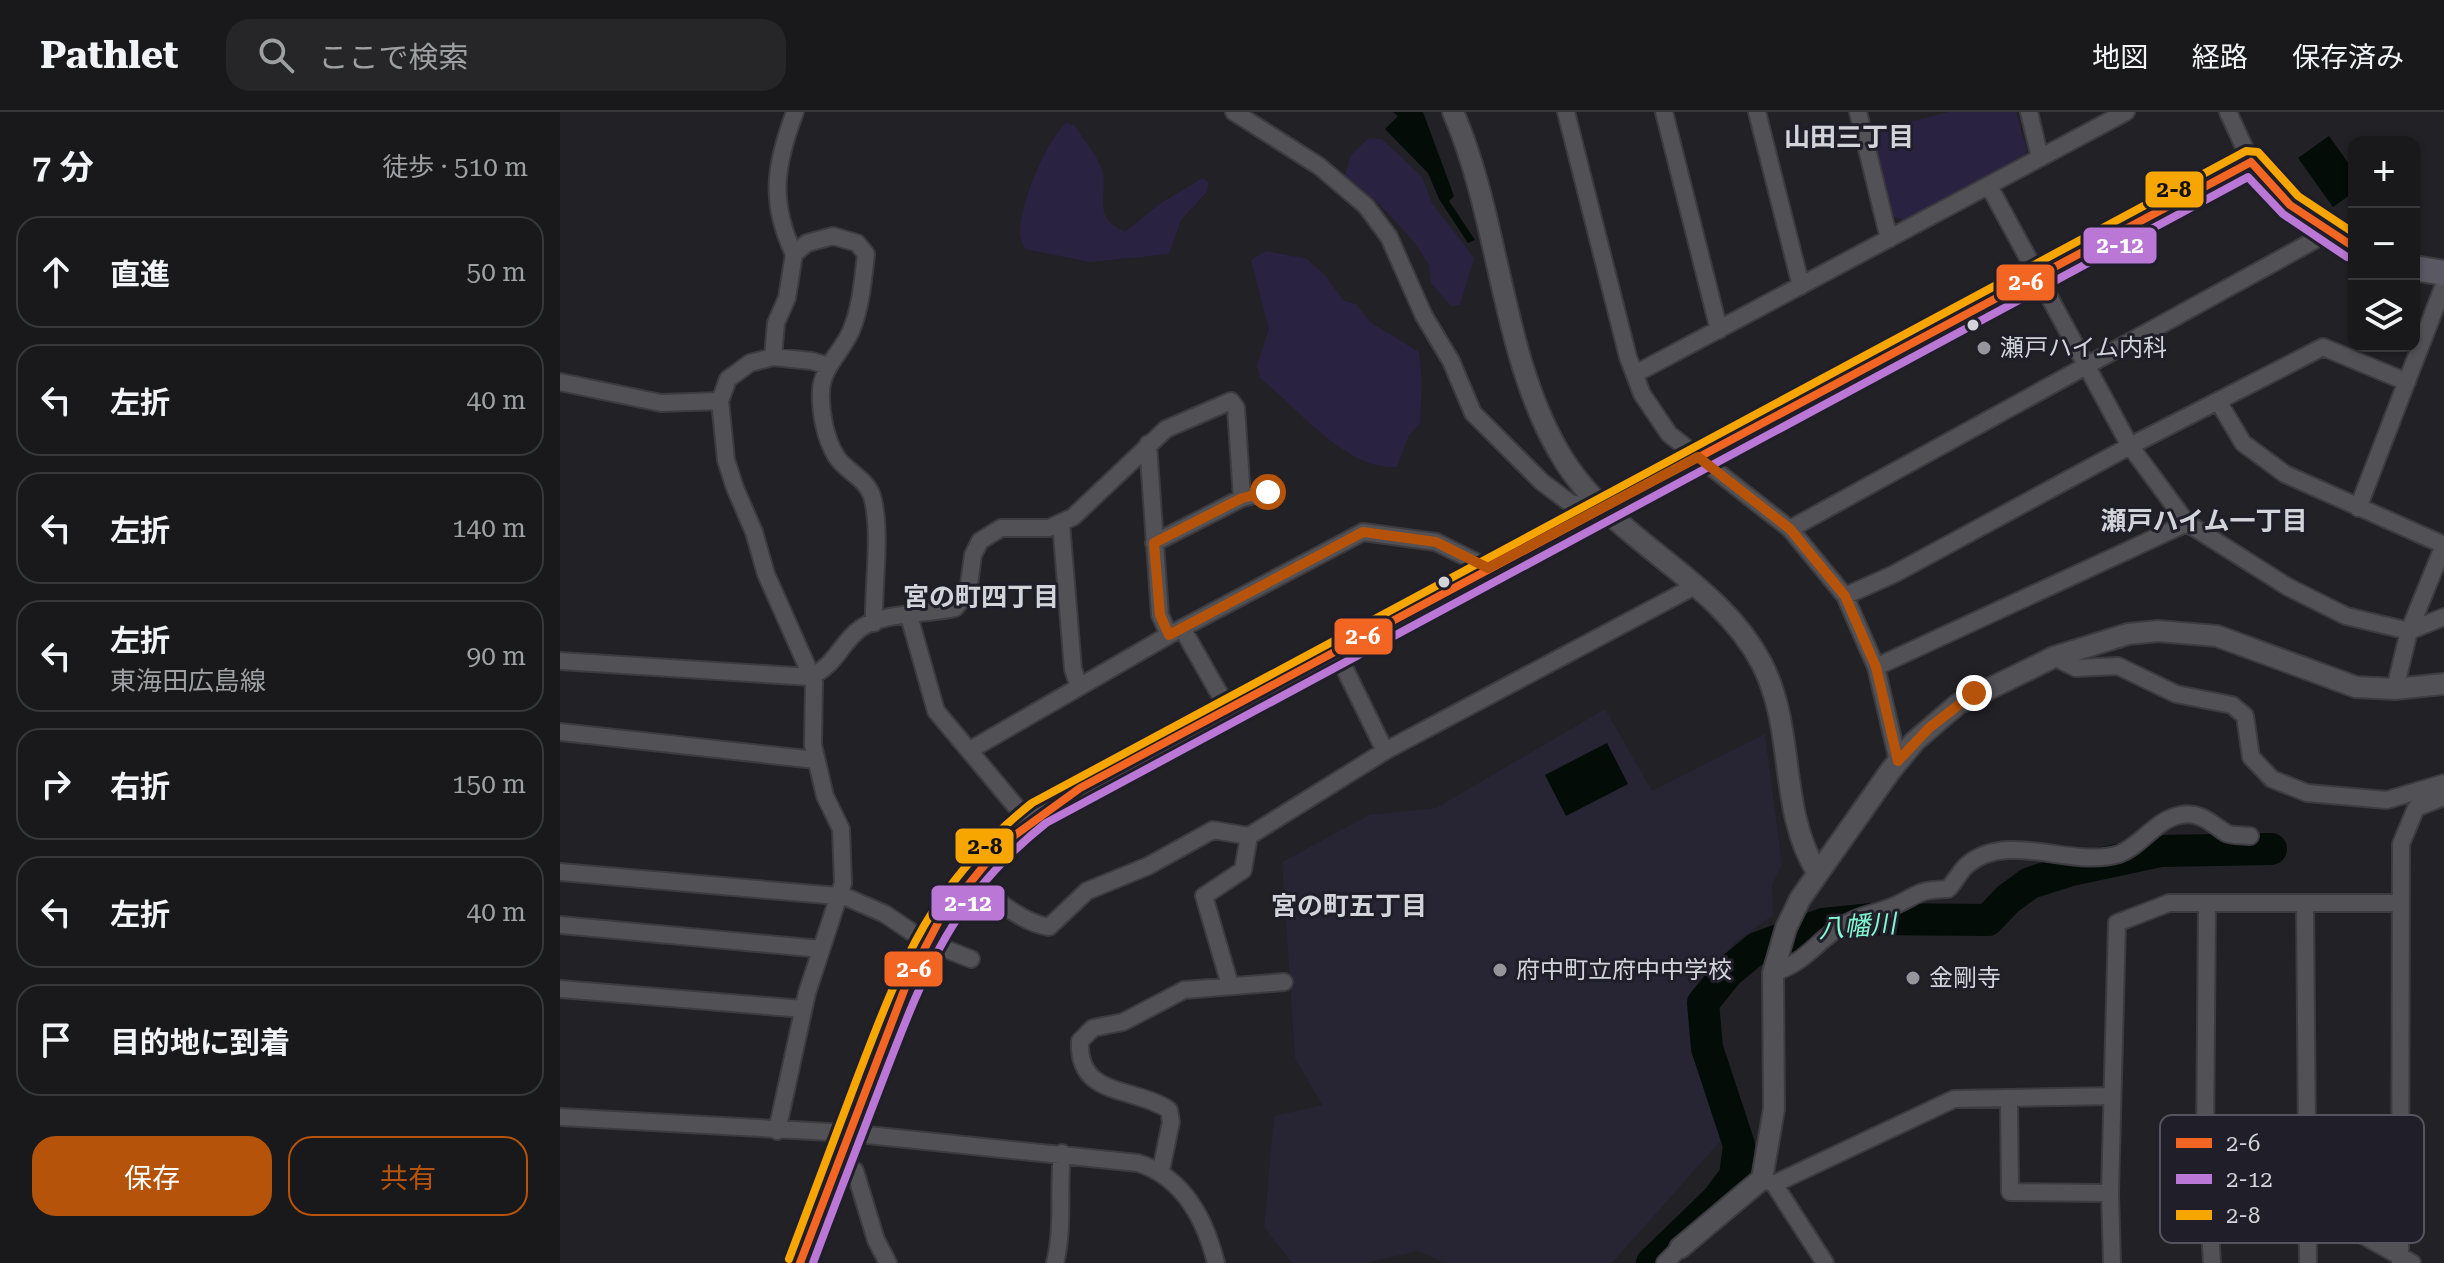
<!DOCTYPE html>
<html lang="ja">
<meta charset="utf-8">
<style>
body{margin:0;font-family:"Roboto Serif","Noto Sans JP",serif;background:#262629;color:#f1f3f6}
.controls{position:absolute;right:24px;top:24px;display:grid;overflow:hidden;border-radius:16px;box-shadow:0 2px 6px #0004}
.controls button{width:72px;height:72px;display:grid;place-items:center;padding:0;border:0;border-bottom:2px solid #37383b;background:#19191c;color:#f1f3f6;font:40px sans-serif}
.stop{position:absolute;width:24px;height:24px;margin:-18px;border:6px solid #b45309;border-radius:50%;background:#fff}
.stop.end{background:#b45309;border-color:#fff;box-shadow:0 2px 8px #0008}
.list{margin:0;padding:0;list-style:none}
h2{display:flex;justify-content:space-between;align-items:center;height:104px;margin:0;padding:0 32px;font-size:34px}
h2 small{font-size:26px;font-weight:400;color:#9fa0a3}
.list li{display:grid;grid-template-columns:52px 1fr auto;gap:24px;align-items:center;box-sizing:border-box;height:112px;margin:0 16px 16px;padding:0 16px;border:2px solid #37383b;border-radius:24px}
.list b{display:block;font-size:30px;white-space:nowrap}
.list p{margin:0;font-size:26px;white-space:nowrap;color:#9fa0a3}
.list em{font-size:26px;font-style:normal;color:#9fa0a3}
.actions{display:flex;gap:16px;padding:24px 32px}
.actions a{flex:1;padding:18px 0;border:2px solid #b45309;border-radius:24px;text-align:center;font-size:28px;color:#b45309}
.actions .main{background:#b45309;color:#fff}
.icon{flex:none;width:44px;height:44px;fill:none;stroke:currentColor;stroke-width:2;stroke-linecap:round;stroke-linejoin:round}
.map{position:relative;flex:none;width:1884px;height:1151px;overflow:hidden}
header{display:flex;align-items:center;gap:48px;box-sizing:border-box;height:112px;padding:0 40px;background:#19191c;border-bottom:2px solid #37383b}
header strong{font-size:38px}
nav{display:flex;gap:44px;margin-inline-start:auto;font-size:28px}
.search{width:560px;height:72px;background:#262629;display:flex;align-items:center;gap:20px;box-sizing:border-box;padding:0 28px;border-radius:24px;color:#9fa0a3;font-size:30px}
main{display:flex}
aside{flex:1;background:#19191c}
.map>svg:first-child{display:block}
.built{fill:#272434}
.green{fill:#292341}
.water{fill:#030c07}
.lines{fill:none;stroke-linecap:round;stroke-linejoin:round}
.river{stroke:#030c07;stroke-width:32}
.minor-casing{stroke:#3b3b40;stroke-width:20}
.tertiary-casing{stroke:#3b3b40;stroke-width:24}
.primary-casing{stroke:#3b3b40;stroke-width:28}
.minor{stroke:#525156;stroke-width:16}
.tertiary{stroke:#525156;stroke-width:20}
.primary{stroke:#5a5862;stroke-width:24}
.bus-1-casing{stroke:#1f1e29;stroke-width:14}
.bus-2-casing{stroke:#1f1e29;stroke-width:14}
.bus-3-casing{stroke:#1f1e29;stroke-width:14}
.bus-1{stroke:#f26522;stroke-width:8}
.bus-2{stroke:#ba77d6;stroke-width:8}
.bus-3{stroke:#f7a600;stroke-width:8}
.route{stroke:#b45309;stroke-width:10}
.bus-dot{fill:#d3d3da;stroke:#1f1e29;stroke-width:3}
.poi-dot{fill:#95959b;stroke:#1f1e29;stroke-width:3}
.labels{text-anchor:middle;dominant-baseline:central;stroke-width:6;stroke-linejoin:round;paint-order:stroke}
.poi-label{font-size:24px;fill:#d3d3da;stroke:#1f1e29;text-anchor:start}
.neighbourhood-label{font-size:26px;font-weight:bold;fill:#d3d3da;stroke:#1f1e29}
.water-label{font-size:26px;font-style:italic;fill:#82f9d1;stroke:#1f1e29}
.key{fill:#1f1e29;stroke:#55545e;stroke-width:2}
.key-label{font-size:22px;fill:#d3d3da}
.line-badge{stroke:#1f1e29;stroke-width:3}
.badge-label{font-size:22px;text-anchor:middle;font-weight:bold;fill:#fff}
.pale-badge-label{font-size:22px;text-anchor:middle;font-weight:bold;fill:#111}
</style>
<header>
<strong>Pathlet</strong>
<div class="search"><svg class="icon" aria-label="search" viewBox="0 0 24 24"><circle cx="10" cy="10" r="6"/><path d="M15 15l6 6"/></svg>ここで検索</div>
<nav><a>地図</a><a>経路</a><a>保存済み</a></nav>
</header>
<main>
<aside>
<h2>7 分<small>徒歩 · 510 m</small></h2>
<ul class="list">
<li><svg class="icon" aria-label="ahead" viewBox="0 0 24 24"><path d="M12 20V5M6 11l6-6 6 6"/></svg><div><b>直進</b></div><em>50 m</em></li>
<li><svg class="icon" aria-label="left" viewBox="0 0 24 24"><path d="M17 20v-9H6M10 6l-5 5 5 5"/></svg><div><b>左折</b></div><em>40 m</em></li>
<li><svg class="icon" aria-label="left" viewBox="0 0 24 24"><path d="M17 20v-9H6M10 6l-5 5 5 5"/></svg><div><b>左折</b></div><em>140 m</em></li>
<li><svg class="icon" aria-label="left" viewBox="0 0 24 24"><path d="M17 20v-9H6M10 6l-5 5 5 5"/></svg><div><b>左折</b><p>東海田広島線</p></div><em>90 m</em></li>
<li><svg class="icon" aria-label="right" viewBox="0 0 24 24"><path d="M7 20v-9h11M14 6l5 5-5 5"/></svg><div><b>右折</b></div><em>150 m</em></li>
<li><svg class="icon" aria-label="left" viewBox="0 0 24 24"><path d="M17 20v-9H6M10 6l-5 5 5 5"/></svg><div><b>左折</b></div><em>40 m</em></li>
<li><svg class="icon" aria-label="arrive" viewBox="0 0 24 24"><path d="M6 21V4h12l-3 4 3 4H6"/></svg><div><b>目的地に到着</b></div></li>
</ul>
<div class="actions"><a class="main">保存</a><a>共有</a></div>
</aside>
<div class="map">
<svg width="1884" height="1151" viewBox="0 0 1884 1151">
<rect width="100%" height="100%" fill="#212126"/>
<path class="built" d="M1045,597L1092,679L1205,622L1222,752L1212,773L1213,803L1176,830L1127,886L1140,955L1164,1025L1052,1151H885L858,1139L807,1151H732L704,1115L714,1004L762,993L735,946L722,750L809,703L876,696Z"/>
<path class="green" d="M1388,0H1456L1467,38L1464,44L1345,109L1332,104L1312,20Z
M506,11L515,14C523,27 538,44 542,58C549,83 530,104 565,120L601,91L643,66L649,71L647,80L621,108L609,142L530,150L465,137C463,132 459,125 460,119C461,91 485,30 506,11Z
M809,26L822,27L862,65L872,91L914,146L900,193L891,194L871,171L869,153L855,131L823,96L785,63L791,43Z
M706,139L747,147L765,163L784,189L796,192L810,210L859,240L862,270L860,311L849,323L837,355C786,359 737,295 700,266L697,253L709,217L691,148Z"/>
<path class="water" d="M833,0H863L894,84L889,89L915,128L908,131L879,87L868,61L825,17L838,4Z
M1769,24L1794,59V80L1773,95L1738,46Z
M1047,631L1068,672L1006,704L985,663Z"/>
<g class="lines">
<path class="river" d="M1092,1151L1157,1088L1175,1064L1179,1033L1147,936L1143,891L1168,860L1197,836L1263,812L1313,807L1428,808L1448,787L1470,771L1511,758L1600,739L1711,737"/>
<defs>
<path id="minor" d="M674,0L759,54L806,94L829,125L864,204L891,249L913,301L982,370L1010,391L1042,397
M1006,0L1068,245L1082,282L1109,322L1230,417L1285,484L1316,555L1338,649
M1104,0L1159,218
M1197,0L1241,174
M1298,0L1329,127
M1469,0L1480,46
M1668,0L1691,50
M1429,74L1570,334L1627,411L1728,475L1786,504L1849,519L1884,505
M234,142C209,90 215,53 235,0
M213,245L216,211L227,186L234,142L247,131L273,124L297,131L306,142C303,168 301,195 291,219C282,240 262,255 261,279C260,299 265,326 276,344C285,359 306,366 312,384C322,420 313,472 314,511
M1075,262L1566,0
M0,270L101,291L160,289
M1658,289L1683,331L1725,362L1884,433
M588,332L600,503L609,523
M1798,396L1884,173
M501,411L513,557L519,575
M1230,417L1753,129L1762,117
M594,431L682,386L708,380
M1285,484L1334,462L1570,334L1763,235L1847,270
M349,504L376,599L468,709
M622,516L668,597
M776,539L825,639
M1494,545L1516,556L1558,554L1616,582L1672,593L1685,604L1691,645L1712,667L1747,681L1827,688L1884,671
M0,549L251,565C277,550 277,538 296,520C319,499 366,503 395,496L408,480L413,443L420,429L441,416H489L513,405L606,317L671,289L676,296L682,386
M1316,555L1627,411
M1835,577L1849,519L1884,433
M0,620L256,648
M410,638L609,523L803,420L876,430L928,456
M0,760L278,784
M409,765C432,784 459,810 489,815L527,779L588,754L653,718L689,724L825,639L1135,474
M279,782L325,802L365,829L411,847
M1745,791L1748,1151
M1647,792L1645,1034L1652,1151
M0,813L261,837
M1213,861C1244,850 1249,838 1274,819C1297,802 1314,803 1336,793C1361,781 1358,778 1388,777C1395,770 1400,759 1407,753C1449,718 1512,757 1559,742C1581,734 1596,707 1621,703C1640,699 1652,712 1666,721C1672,724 1683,723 1690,724
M670,873L644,784L683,758L689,724
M0,877L243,897
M1449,987L1450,1080L1550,1081
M0,1005L288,1021L578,1051C623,1065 645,1107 656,1151
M217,1019L247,881L283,771L281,717L265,684L253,633L254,570L206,462L194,420L175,376L166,348L160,289L168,267L190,251L213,245L252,249L269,254
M1645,1034L1852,1151
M278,1048L295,1059L316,1128L328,1151
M601,1058L611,1010L609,998C574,974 517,986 520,929L533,916L563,910L624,878L724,870
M1207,1069L1214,1072L1265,1151
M1214,1072L1394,987L1552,984
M495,1151C504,1115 498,1078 502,1041
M1105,1151L1120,1136
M1552,1151L1550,1081L1557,811L1609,791H1839
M1840,1151L1841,732L1856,696L1884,685"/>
<path id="tertiary" d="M893,0C941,110 941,250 1005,350C1057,431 1158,467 1202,552C1236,619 1218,697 1257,760
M1120,1136L1202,1067L1214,997L1213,861L1226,816L1240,787L1331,658L1355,629L1398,592L1494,545L1568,522L1598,519L1657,524L1796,575L1835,577L1884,572"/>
<path id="primary" d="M1854,156L1884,161
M240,1151L348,868C377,799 420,745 479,701L1691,50L1730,93L1794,135"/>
</defs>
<use href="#minor" class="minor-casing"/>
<use href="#tertiary" class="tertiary-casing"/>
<use href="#primary" class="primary-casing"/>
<use href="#minor" class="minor"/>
<use href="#tertiary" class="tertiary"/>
<use href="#primary" class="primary"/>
<defs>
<path id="bus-1" d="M1691,50L1730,93L1794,135
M240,1151L348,868L379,809L440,734L520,676L1691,50"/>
<path id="bus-2" d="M253,1151C275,1092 298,1033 320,975C363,864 389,788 486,711L1688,65L1723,102L1787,145"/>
<path id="bus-3" d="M229,1147C252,1086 275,1025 298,964C342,849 372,770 472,691L1686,39L1698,40L1738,84L1794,121"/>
</defs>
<use href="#bus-1" class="bus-1-casing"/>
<use href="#bus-2" class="bus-2-casing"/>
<use href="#bus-3" class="bus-3-casing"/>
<use href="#bus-1" class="bus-1"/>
<use href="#bus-2" class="bus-2"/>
<use href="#bus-3" class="bus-3"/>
</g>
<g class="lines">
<path class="route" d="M708,380L682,386L594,431L600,503L609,523L803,420L876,430L928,456L1138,345L1230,417L1285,484L1316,555L1338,649L1369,616L1414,581"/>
</g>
<g class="bus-dot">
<circle cx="1413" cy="213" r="7"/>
<circle cx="884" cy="470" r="7"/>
</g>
<g class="poi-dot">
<circle cx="1424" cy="236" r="8"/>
<circle cx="940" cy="858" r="8"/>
<circle cx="1353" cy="866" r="8"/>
</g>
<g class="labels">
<g class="poi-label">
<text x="1440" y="236">瀬戸ハイム内科</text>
<text x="956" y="858">府中町立府中中学校</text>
<text x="1369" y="866">金剛寺</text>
</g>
<g class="neighbourhood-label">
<text x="1289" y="25">山田三丁目</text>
<text x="1644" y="409">瀬戸ハイム一丁目</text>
<text x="421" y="485">宮の町四丁目</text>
<text x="789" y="794">宮の町五丁目</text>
</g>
<g class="water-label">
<text transform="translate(1297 814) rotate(-4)">八幡川</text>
</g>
</g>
<rect x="1600" y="1003" width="264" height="128" rx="12" class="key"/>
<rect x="1616" y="1026" width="36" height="10" fill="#f26522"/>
<rect x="1616" y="1062" width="36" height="10" fill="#ba77d6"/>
<rect x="1616" y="1098" width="36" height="10" fill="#f7a600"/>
<g class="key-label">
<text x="1666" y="1039">2-6</text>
<text x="1666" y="1075">2-12</text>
<text x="1666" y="1111">2-8</text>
</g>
<g class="line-badge">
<rect x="1584" y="58" width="61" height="39" rx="8" fill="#f7a600"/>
<rect x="1522" y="114" width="76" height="39" rx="8" fill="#ba77d6"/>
<rect x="1435" y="151" width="61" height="39" rx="8" fill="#f26522"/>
<rect x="773" y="505" width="61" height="39" rx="8" fill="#f26522"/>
<rect x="394" y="715" width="61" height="38" rx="8" fill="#f7a600"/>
<rect x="370" y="772" width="76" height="38" rx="8" fill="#ba77d6"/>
<rect x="323" y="838" width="61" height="38" rx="8" fill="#f26522"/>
</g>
<g class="badge-label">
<text x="1560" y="141">2-12</text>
<text x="1466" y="178">2-6</text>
<text x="803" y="532">2-6</text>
<text x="408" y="799">2-12</text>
<text x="354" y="865">2-6</text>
</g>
<g class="pale-badge-label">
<text x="1614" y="85">2-8</text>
<text x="425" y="742">2-8</text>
</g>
</svg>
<div class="controls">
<button>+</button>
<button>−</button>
<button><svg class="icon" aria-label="layers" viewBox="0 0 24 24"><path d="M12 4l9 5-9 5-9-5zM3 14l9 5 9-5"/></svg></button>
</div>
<div class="stop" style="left:708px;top:380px"></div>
<div class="stop end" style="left:1414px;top:581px"></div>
</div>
</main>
